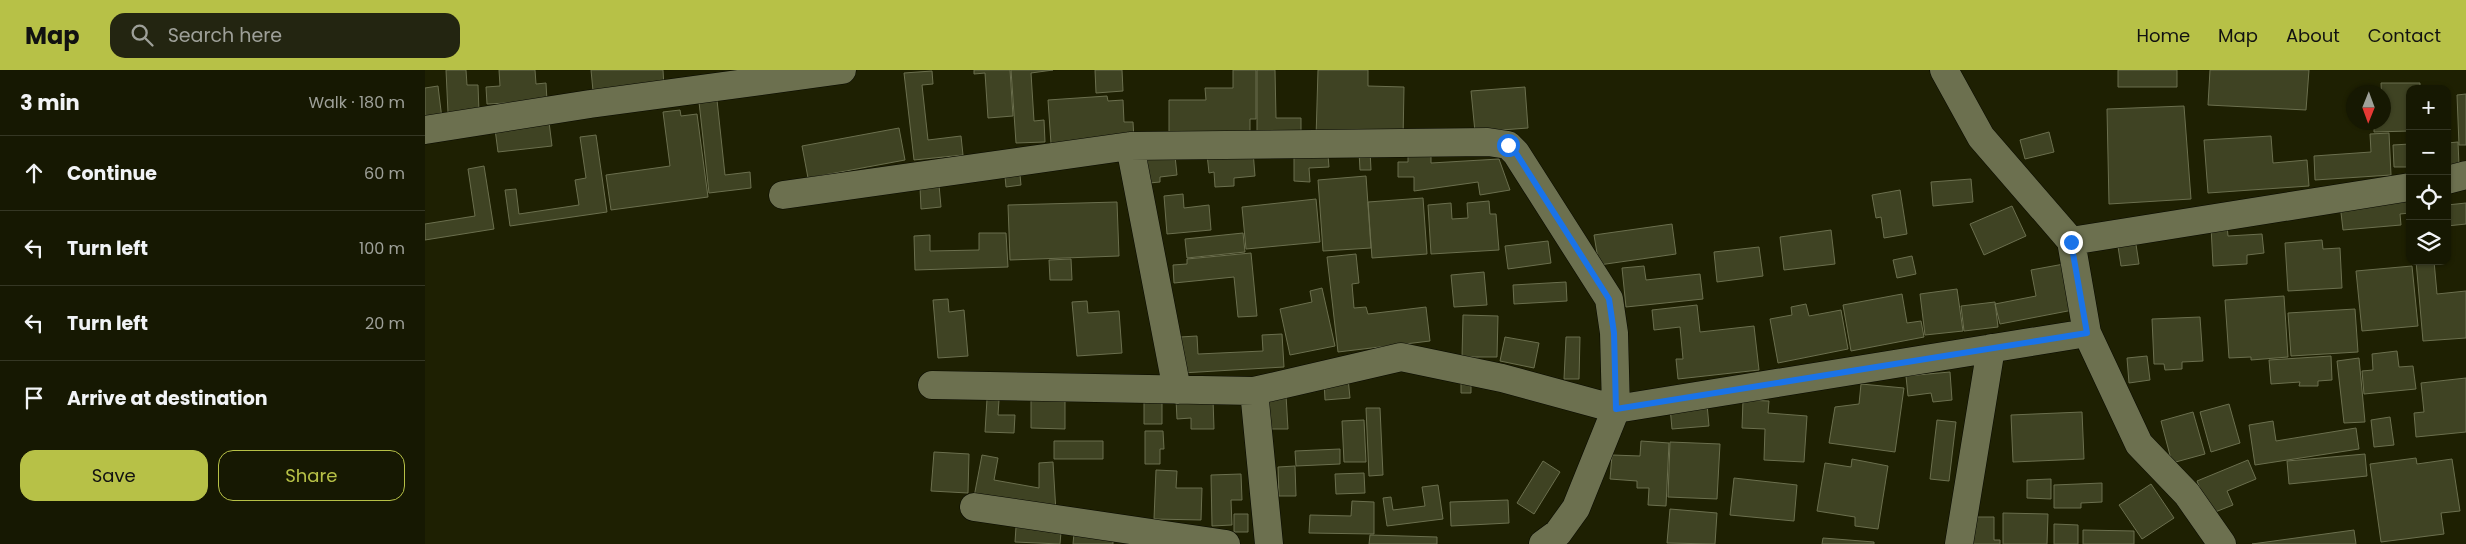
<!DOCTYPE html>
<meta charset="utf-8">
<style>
body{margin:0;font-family:Poppins,sans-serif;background:#232511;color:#f1f3f6}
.controls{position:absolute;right:15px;top:15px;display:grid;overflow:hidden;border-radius:10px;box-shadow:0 1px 4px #0004}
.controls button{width:45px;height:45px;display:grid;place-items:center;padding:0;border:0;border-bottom:1px solid #353724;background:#161802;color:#f1f3f6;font:25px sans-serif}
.compass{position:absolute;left:1921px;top:15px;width:45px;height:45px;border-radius:50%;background:#161802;box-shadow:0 1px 4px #0004;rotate:181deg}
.stop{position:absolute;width:15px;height:15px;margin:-11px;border:4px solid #1a73e8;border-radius:50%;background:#fff}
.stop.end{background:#1a73e8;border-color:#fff;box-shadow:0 1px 5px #0008}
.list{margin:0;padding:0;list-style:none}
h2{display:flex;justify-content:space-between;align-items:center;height:65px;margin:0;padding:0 20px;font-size:21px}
h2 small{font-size:16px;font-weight:400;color:#9ea099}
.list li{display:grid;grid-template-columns:32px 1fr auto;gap:15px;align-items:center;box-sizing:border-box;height:75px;padding:0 20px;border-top:1px solid #353724}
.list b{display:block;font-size:19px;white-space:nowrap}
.list em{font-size:16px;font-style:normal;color:#9ea099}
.actions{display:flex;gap:10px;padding:15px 20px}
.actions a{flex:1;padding:11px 0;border:1px solid #b7c147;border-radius:15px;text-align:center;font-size:18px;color:#b7c147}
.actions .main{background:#b7c147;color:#111}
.icon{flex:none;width:28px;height:28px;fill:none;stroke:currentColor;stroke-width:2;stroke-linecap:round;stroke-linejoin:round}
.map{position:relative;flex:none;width:2041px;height:474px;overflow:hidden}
header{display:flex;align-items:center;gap:30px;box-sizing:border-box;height:70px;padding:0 25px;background:#b7c147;color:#111}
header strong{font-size:24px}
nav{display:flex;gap:28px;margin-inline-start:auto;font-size:18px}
.search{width:350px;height:45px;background:#232511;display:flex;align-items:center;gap:12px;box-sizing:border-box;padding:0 18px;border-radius:15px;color:#9ea099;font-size:19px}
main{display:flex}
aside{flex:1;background:#161802}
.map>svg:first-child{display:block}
.building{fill:#3f4323;stroke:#6b6f4e}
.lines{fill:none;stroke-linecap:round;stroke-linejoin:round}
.minor-casing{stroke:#080900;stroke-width:29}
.minor{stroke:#6c704f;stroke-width:28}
.route{stroke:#1a73e8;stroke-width:6}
</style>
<header>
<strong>Map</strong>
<div class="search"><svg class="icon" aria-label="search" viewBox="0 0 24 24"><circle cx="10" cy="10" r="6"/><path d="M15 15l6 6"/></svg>Search here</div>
<nav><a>Home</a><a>Map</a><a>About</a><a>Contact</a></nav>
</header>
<main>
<aside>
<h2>3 min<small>Walk · 180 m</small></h2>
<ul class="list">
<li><svg class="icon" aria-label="ahead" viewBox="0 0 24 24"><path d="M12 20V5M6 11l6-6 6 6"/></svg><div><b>Continue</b></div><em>60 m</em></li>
<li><svg class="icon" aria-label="left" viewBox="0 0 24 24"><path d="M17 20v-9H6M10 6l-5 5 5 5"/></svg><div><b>Turn left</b></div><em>100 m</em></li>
<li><svg class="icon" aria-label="left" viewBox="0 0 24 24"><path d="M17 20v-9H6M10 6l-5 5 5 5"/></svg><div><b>Turn left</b></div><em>20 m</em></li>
<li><svg class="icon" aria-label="arrive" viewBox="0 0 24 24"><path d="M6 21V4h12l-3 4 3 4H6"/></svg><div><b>Arrive at destination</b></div></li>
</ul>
<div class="actions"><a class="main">Save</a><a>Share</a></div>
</aside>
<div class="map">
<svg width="2041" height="474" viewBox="0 0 2041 474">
<rect width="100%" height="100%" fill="#1e2002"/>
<path class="building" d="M21,0H41L42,15H53L54,42L23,43Z
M74,0H110L111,14L121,13L122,31L62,34L61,17L75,16Z
M166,0H238L239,17L168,21Z
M549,0H585L588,46L563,48L560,3L549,4Z
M586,0H628L606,3L609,51L619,50L620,72L591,73Z
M670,0H697L698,21L671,23Z
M808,0H831V49H825V70L744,71V30H781L780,18H808Z
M832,0H850L851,48H876V70H832Z
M893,0H943V16L979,17L978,70L891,68Z
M1693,0H1752V17H1693Z
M1785,0H1884L1881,40L1783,35Z
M507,1L508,14L497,15L503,70L536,66L538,85L489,90L479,3Z
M1956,13H1995V19H1985V61L1949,62V52H1958Z
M13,16L17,49L0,51V18Z
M1100,17L1103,58L1050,62L1046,21Z
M2041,24V75H2034L2032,25Z
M682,26L683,31L698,30L699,52H708L709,69L626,74L623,30Z
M292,30L300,105L325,102L326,118L284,123L274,32Z
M1759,36L1766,129L1684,134L1682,39Z
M255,40L256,46L272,44L283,127L186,140L181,105L245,96L238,42Z
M124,52L127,76L73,82L70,59Z
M474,58L480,90L383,108L377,76Z
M1624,62L1629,82L1600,89L1595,70Z
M1964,63L1966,105L1890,110L1889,86L1946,82L1945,64Z
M171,65L182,142L85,156L80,120L91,119L94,144L154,135L150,110L161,108L155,67Z
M1846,66L1848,93L1882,90L1884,116L1783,123L1779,70Z
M2033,72L2034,95H2022V73Z
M1985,74V97H1969L1968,75Z
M983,77H1006V93L1074,89L1085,120L1055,125L1053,112L989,121V107H973V92H983Z
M945,80L946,100H935L934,81Z
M828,81L830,106L809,108V116L790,117L789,102L784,103L782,84Z
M869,85H903L904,97L884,98L885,112L869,111Z
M750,86L752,105L735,107V112L724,113L722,88Z
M594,95L596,115L581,117L579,96Z
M59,96L69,159L0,170V154L50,146L43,99Z
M941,106L946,178L898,181L893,110Z
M1546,109L1548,132L1508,136L1506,112Z
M514,115L516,137L496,139L495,117Z
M1475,120L1482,164L1459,168L1456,147L1451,148L1447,125Z
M758,124L759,138L784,135L786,160L742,164L739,126Z
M1985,127V143L1975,144L1976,155L1918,160L1915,134Z
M998,128L1002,184L947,188L943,132Z
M891,129L895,172L821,179L817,137Z
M1064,131L1065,144H1071L1074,180L1006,184L1003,135L1026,133L1027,149L1043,148L1042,133Z
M692,132L694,186L585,190L583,135Z
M2041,133V154L2022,156V135Z
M1587,136L1601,166L1559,185L1545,154Z
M1247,154L1251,184L1174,195L1169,165Z
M1802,155L1803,166L1837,164L1839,183L1822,185V194L1788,196L1786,156Z
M1406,160L1410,194L1359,200L1355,167Z
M554,163H581L583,197L490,200L489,166L505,165V181L554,180Z
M818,163L820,182L762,188L760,169Z
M1710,168L1714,194L1696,196L1692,170Z
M1897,170L1898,179L1915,178L1917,218L1863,221L1860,173Z
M1123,171L1126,193L1083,199L1080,176Z
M1334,177L1338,206L1292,212L1289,182Z
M826,183L832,246L813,247L809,207L749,213L748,195L762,194V189Z
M931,184L934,213L927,214L929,238L941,237L943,244L1001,237L1005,271L913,282L902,187Z
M1487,186L1491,204L1472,208L1468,190Z
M646,189L647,210H625L624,190Z
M1991,191H2009L2012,224L2041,221V268L1998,271Z
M1639,194L1648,240L1575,254L1570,234L1611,226L1606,200Z
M1219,196L1221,210L1275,204L1278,229L1201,237L1197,198Z
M1987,196L1993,256L1937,261L1931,201Z
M1059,202L1062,235L1029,237L1026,205Z
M1141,212L1142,231L1089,234L1088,215Z
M897,218L910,276L865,285L855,239L887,232L885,221Z
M1532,219L1538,261L1500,265L1495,224Z
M1477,224L1482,253L1496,251L1499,267L1426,281L1418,235Z
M1859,226L1863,287L1826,290V287L1804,288L1800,230Z
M523,229L524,242L539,240L543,286L513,288L508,230Z
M662,231L663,243L694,241L697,283L652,286L647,232Z
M1570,232L1573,257L1539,261L1536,236Z
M1381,234L1384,246L1416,240L1423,279L1353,293L1345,249L1367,245L1366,237Z
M1272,235L1275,262L1329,256L1334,300L1253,309L1251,289H1258L1255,257L1229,260L1227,240Z
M1930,239L1933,282L1866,286L1863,243Z
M1038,245L1073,246L1072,287H1037Z
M1775,247L1778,291L1757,292V299L1740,300L1739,294H1729L1727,249Z
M857,264L859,297L757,303L755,267L772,266L773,284L838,281L837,265Z
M1080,267L1114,273L1109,298L1075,291Z
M1141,267H1155L1154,309H1139Z
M1972,281L1974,297L1988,296L1991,319L1939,324L1937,301L1948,300L1947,284Z
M1722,286L1725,310L1704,313L1702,288Z
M1906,286L1907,310L1893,311V316H1874L1875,312L1846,314L1844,290Z
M1934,288L1940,352L1919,353L1912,291Z
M1525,302L1527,330L1508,332L1506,323L1483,326L1481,306Z
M1036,307H1046V323H1036Z
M923,308L925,328L900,330L899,310Z
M2041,308V362L1991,367L1989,343L1999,342L1996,313Z
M1436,314L1479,318L1470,382L1404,373L1410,337L1434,334Z
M861,325L863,359H844L843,326Z
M606,327L640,328V359L606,358Z
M562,329L574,330L573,345H590L589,363L560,362Z
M719,329H737V354H719Z
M751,329H788L789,359H766V348L752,349Z
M1318,330L1344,331L1343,343L1382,346L1379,392L1339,390L1340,359L1317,358Z
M1282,334L1284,356L1247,359L1245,337Z
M1804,334L1815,373L1786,382L1775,342Z
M941,338H955L958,405L944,406Z
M1657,342L1659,389L1588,392L1586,345Z
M1768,342L1780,384L1747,393L1736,351Z
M1965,347L1969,375L1949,377L1946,350Z
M939,350L941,392H919L917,351Z
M1512,350L1531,352L1524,411L1505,409Z
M1848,351L1851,371L1931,358L1934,379L1830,395L1824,355Z
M720,361H738L739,379H735V394H720Z
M629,371H678V389H629Z
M1216,371L1244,373L1241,436L1223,435L1224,418H1212V411L1185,409L1187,385L1215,386Z
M1245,372L1295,374L1292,429L1243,427Z
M915,379V394L871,396L870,381Z
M509,382L544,384L543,423L506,421Z
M1940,384L1942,406L1864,414L1862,391Z
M557,385L573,388L569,410L614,418V393L628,392L631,442L549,427Z
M1991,388L1992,394L2027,389L2035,441L2016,443L2019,464L1956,472L1945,394Z
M1427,389L1463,396L1453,459L1430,456V447L1392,441L1400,393L1426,397Z
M1823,390L1831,409L1802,421L1808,435L1785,444L1772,411Z
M1118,391L1135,402L1109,444L1092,433Z
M870,396L871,426H854L853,397Z
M731,400L752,401L751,418H777L776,450L729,449Z
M939,403L940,423L911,424L910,404Z
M816,404L817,430H806L807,455L787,456L786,405Z
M1309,408L1372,415L1369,451L1305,445Z
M1626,409V429L1602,428V410Z
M1677,413V432L1656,433V438H1629V415Z
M1726,414L1749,448L1717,469L1694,435Z
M1013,415L1018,449L962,456L958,428L966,427L968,440L1000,436L997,417Z
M1083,430L1084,453L1026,456L1025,432Z
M927,431L949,432V464L884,463L885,445L926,446Z
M1245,439L1292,443L1290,474L1242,473Z
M1578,443L1623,444L1622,474H1578Z
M809,444H823V462H809Z
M1548,447H1569V470H1575V474H1548Z
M1629,454L1653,455V474H1629Z
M591,457L636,462L635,474L590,472Z
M1658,460L1709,461V474H1658Z
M1929,460L1931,474H1827Z
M649,463L688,465V474H648Z
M945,465L1012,467V474H944Z
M1398,468L1449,472V474H1397Z"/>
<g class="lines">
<defs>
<path id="minor" d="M1519,0L1556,67L1646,171L1662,263L1714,374L1762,424L1797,474
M0,60L165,34L417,0
M705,76L752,320
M2022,110L2041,105
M358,125L705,76L1063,72L1083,75L1091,83L1184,229L1189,263L1191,339L1151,438L1133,463L1118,474
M1646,171L1985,117
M507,315L829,321L976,287L1077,308L1191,339L1662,263
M829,321L844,474
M549,437L801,474
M1534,474L1566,278"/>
</defs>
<use href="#minor" class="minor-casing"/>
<use href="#minor" class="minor"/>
</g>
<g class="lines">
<path class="route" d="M1083,75L1091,83L1184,229L1189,263L1191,339L1662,263L1646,172"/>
</g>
</svg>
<div class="controls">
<button>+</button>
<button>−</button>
<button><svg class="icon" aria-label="locate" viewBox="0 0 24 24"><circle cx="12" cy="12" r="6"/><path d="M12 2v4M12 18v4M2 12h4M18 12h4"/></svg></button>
<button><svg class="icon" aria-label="layers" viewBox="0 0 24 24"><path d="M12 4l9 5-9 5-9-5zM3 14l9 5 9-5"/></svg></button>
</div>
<svg class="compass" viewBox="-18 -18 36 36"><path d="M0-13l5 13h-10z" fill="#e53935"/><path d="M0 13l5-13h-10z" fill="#9ea099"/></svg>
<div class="stop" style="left:1083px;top:75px"></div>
<div class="stop end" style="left:1646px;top:172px"></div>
</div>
</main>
